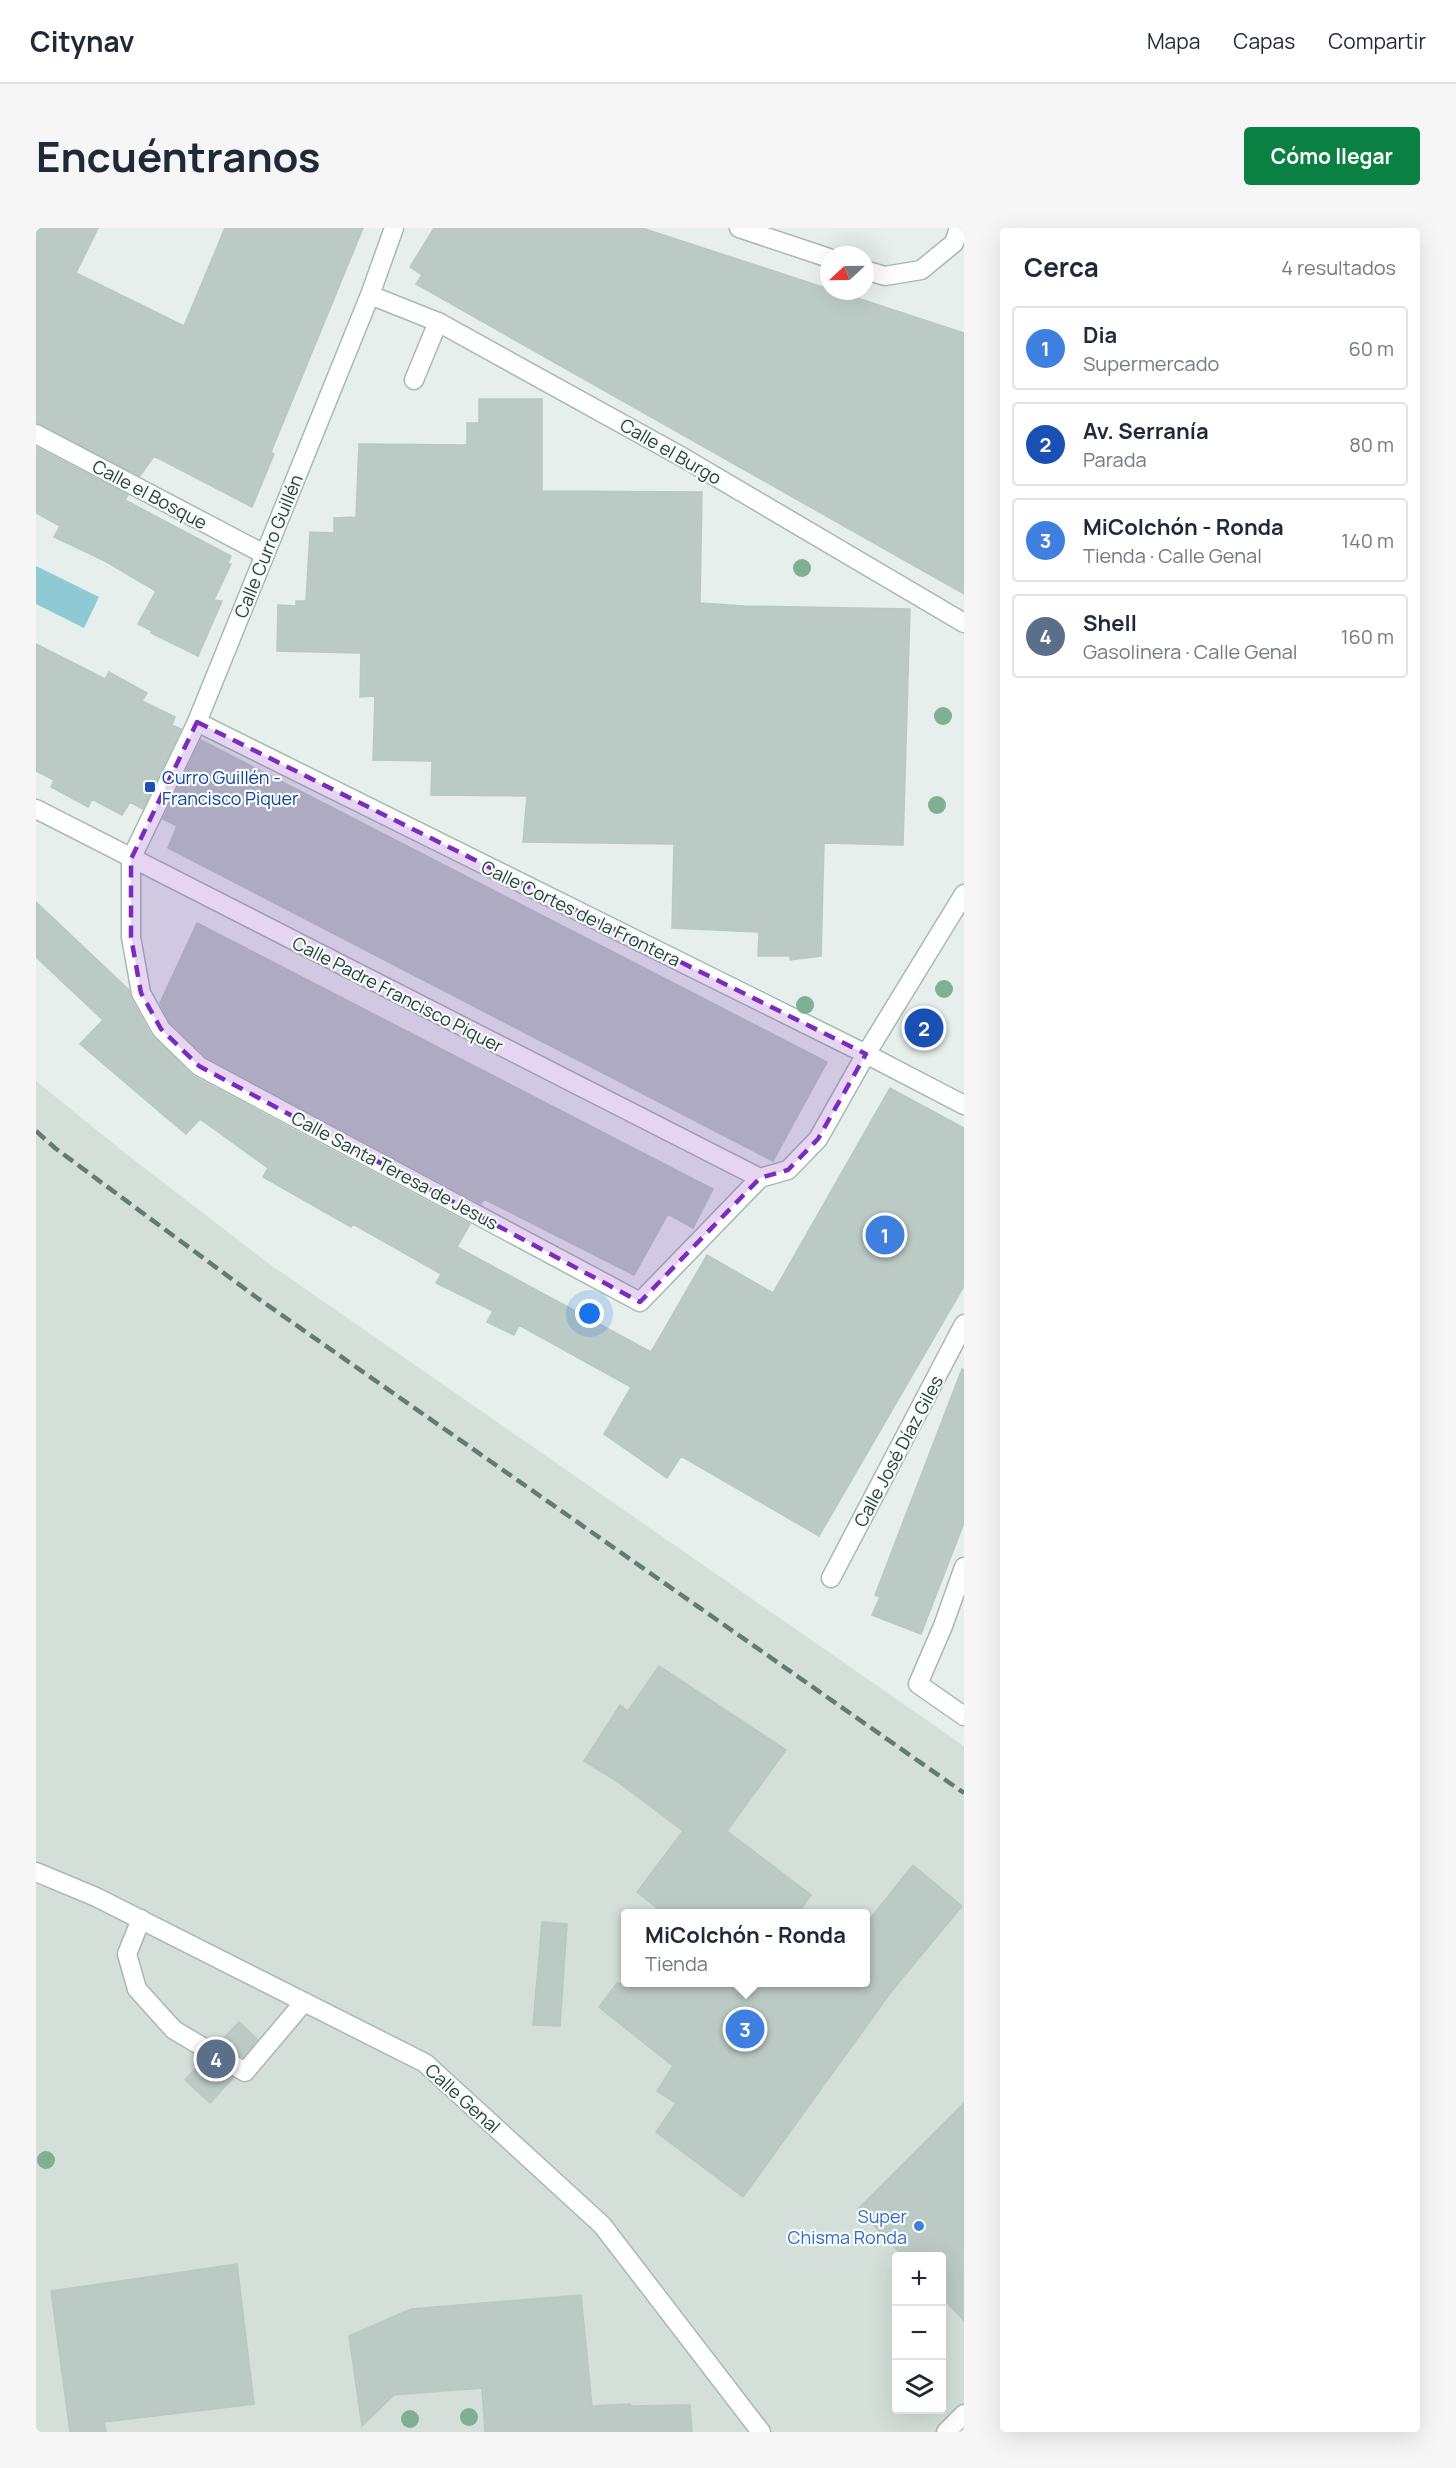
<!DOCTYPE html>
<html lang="es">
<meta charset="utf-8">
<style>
body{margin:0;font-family:Manrope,sans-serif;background:#f6f6f7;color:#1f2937}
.controls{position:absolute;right:18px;bottom:18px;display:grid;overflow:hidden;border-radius:6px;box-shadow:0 6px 24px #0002}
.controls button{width:54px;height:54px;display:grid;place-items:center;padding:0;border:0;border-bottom:2px solid #e0e1e3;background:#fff;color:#1f2937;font:30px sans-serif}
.compass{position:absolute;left:784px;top:18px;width:54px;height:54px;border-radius:50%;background:#fff;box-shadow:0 6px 24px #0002;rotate:248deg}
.you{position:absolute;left:554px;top:1086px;width:21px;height:21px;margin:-15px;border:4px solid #fff;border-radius:50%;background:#1a73e8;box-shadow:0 0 0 9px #1a73e833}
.badge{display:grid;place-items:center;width:39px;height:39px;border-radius:50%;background:#0b8043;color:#fff;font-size:20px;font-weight:700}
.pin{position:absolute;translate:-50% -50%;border:3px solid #fff;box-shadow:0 2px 6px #0006}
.popup{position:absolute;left:585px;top:1681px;width:249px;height:78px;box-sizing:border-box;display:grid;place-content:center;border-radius:6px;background:#fff;filter:drop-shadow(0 2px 4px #0005);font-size:20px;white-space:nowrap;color:#747a83}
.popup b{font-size:22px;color:#1f2937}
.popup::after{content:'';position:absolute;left:50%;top:100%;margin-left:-12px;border:12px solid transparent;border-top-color:#fff}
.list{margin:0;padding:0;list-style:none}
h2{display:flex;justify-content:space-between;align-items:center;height:78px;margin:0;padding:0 24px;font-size:26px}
h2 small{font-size:20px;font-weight:400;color:#747a83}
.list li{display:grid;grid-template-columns:39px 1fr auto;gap:18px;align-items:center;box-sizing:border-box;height:84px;margin:0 12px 12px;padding:0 12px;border:2px solid #e0e1e3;border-radius:6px}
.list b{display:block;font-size:22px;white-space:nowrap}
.list p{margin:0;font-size:20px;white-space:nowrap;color:#747a83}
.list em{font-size:20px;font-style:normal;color:#747a83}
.icon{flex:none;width:33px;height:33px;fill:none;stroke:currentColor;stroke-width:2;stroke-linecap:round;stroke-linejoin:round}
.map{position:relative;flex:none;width:928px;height:2204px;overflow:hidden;border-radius:6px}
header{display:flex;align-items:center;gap:36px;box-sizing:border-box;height:84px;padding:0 30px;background:#fff;border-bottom:2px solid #e0e1e3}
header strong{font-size:28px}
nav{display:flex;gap:33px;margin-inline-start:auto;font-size:21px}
.intro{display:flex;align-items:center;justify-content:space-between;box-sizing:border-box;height:144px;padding:0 36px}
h1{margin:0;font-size:42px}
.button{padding:15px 27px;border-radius:6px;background:#0b8043;color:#fff;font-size:21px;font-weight:700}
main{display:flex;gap:36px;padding:0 36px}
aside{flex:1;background:#fff;border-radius:6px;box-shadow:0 6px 24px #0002}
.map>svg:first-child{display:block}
.built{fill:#d4dfda;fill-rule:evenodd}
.water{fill:#8ec9d4}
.building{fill:#bbcac4;stroke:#b8c9c2;stroke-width:1.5}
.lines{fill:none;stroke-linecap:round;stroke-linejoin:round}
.lane-casing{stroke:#a8b8b2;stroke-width:21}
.street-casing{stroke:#a8b8b2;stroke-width:21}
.secondary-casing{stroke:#a4bbb3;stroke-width:21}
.lane{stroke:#fff;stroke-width:18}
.street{stroke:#fff;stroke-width:18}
.secondary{stroke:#fff;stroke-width:18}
.rail{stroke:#5f7d75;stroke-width:4.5;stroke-dasharray:12 6;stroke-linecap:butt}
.tree{fill:#80af93}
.marked{fill:#7b2cbf;fill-opacity:0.2;stroke:#7b2cbf;stroke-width:4.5;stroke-dasharray:12 8;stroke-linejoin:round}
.transit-dot{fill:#1a4fb4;stroke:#f7fbf9;stroke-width:2}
.shop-dot{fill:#3f7fe0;stroke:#f7fbf9;stroke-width:2}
.labels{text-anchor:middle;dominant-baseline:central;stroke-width:4.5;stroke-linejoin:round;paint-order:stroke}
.street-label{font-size:18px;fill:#24423a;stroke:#f7fbf9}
.transit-label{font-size:18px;fill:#164399;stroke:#f7fbf9;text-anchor:start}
.shop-label{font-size:18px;fill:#366cbe;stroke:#f7fbf9;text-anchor:end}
</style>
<header>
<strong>Citynav</strong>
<nav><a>Mapa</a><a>Capas</a><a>Compartir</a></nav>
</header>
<div class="intro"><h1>Encuéntranos</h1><a class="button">Cómo llegar</a></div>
<main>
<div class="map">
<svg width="928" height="2204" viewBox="0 0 928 2204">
<rect width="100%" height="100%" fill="#e6efeb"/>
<path class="built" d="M0,853L89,925L232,1035L928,1518V2204H0ZM589,1686H829V1754H589ZM860,2028H906V2182H860Z"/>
<path class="water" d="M0,338L63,369L48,400L0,376Z"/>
<path class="building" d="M0,0H62L40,45L148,98L189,0H327L235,224L238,226L216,279L118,228L104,248L0,195Z
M398,0H606L793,61V63H800L928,105V366L380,56L386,47L374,39Z
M443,171H506V263L666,264L664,375L708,378L874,381L867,617L788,615L785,728L754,732V728H722L723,704L636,700L638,616L487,614L491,568L395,567L396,533L337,532L339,468L324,469L325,425L241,423L242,377L260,378V373H270L274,304L298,305V290L320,289L323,216L431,217V195H443Z
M0,219L92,267L89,272L195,328L192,335L195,336L178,372L186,373L162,428L115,405L116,403L102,396L120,363L69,333L18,309L24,298L0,285Z
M0,416L69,451L73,444L111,465L106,473L139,489L136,497L145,501L107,581L94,574L86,587L56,571L52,579L15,559L18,552L0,543Z
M165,512L791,834L737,933L132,620L141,598L127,591Z
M0,674L93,762L95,770L115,807L157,848L434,996L421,1019L615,1124L671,1027L737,1065L854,860L928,900V1058L783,1308L645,1228L631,1250L568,1206L595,1159L483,1097L478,1107L451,1094L457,1083L400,1055L405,1046L317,996L315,999L227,949L232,940L164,891L150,906L139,897L44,816L67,792L0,729Z
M161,695L677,961L657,1000L632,986L598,1047L448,971L445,976L170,829L134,794L124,775Z
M926,1141L928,1142V1295L885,1406L836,1387L844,1369L839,1367Z
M623,1438L750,1522L691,1603L775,1667L761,1686H629L601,1664L647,1603L582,1554L548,1533L584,1477L592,1483Z
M877,1637L926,1678L855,1764L707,1969L620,1904L640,1875L621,1863L637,1838L563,1779L581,1755H829V1697Z
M506,1694L531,1696L524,1798L497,1797Z
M203,1794L222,1812L207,1829L183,1815Z
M167,1832L197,1850L174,1875L149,1852Z
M928,1875V2093L906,2069V2028H867L822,1981Z
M201,2036L218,2176L68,2194L70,2204H34L15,2063Z
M545,2067L556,2178L594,2176V2178L654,2177L656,2204H449L446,2160L358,2167L326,2198L313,2108L375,2081Z"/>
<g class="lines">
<defs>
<path id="lane" d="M378,152L402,94
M105,1691L91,1726L101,1761L138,1802L209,1844L268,1774
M910,2204L928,2186"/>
<path id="street" d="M703,0L793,30
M829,42L849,48L885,42L918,15L923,0
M0,206L228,326
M161,494L95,631V709L105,765L125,801L163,838L604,1074L724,950
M0,581L724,950
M724,950L752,942L782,911L830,826
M928,1339L907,1398L882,1456L928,1488
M795,1350L928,1096"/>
<path id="secondary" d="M358,0L334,67L161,494L830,826L928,877
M334,67L402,94L648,230L928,395
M830,826L928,666
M0,1644L60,1669L389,1835L566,1997L725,2204"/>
</defs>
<use href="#lane" class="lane-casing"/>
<use href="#street" class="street-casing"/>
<use href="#secondary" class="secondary-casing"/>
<use href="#lane" class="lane"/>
<use href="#street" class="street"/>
<use href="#secondary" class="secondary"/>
<path class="rail" d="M0,903L19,920L220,1069L928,1565"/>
</g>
<g class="tree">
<circle cx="766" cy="340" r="9"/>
<circle cx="907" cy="488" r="9"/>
<circle cx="901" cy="577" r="9"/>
<circle cx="908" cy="761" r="9"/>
<circle cx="769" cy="777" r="9"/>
<circle cx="10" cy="1932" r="9"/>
<circle cx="433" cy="2189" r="9"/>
<circle cx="374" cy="2191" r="9"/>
</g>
<path class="marked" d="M161,494L830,826L782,911L752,942L724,950L604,1074L163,838L125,801L105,765L95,709V631Z"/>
<rect class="transit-dot" x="108" y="553" width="12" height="12" rx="3"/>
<circle class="shop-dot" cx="883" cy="1998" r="6"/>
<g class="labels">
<g class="street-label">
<text transform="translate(635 223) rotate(30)">Calle el Burgo</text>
<text transform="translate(114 266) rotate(28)">Calle el Bosque</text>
<text transform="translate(232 318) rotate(-68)">Calle Curro Guillén</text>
<text transform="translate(545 685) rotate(26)">Calle Cortes de la Frontera</text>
<text transform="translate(362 766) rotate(27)">Calle Padre Francisco Piquer</text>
<text transform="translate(359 942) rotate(28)">Calle Santa Teresa de Jesus</text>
<text transform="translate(862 1223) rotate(-62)">Calle José Díaz Giles</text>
<text transform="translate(427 1870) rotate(42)">Calle Genal</text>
</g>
<g class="transit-label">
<text x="126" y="549">Curro Guillén -<tspan x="126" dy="21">Francisco Piquer</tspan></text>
</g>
<g class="shop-label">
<text x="871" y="1988">Super<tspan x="871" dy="21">Chisma Ronda</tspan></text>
</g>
</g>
</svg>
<div class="controls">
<button>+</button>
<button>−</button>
<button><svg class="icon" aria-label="layers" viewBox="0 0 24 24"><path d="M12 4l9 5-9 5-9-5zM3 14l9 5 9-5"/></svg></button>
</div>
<svg class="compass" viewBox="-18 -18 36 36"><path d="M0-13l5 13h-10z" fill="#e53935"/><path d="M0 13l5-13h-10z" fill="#747a83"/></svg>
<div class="you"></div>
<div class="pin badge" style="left:849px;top:1007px;background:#3f7fe0">1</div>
<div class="pin badge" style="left:888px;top:800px;background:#1a4fb4">2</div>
<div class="pin badge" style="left:709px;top:1801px;background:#3f7fe0">3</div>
<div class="popup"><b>MiColchón - Ronda</b>Tienda</div>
<div class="pin badge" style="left:180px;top:1831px;background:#5c6f8a">4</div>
</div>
<aside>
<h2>Cerca<small>4 resultados</small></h2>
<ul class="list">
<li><span class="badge" style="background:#3f7fe0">1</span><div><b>Dia</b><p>Supermercado</p></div><em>60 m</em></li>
<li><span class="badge" style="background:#1a4fb4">2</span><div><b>Av. Serranía</b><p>Parada</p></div><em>80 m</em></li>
<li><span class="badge" style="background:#3f7fe0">3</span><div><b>MiColchón - Ronda</b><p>Tienda · Calle Genal</p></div><em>140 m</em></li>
<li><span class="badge" style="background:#5c6f8a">4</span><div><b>Shell</b><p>Gasolinera · Calle Genal</p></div><em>160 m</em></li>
</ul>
</aside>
</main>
